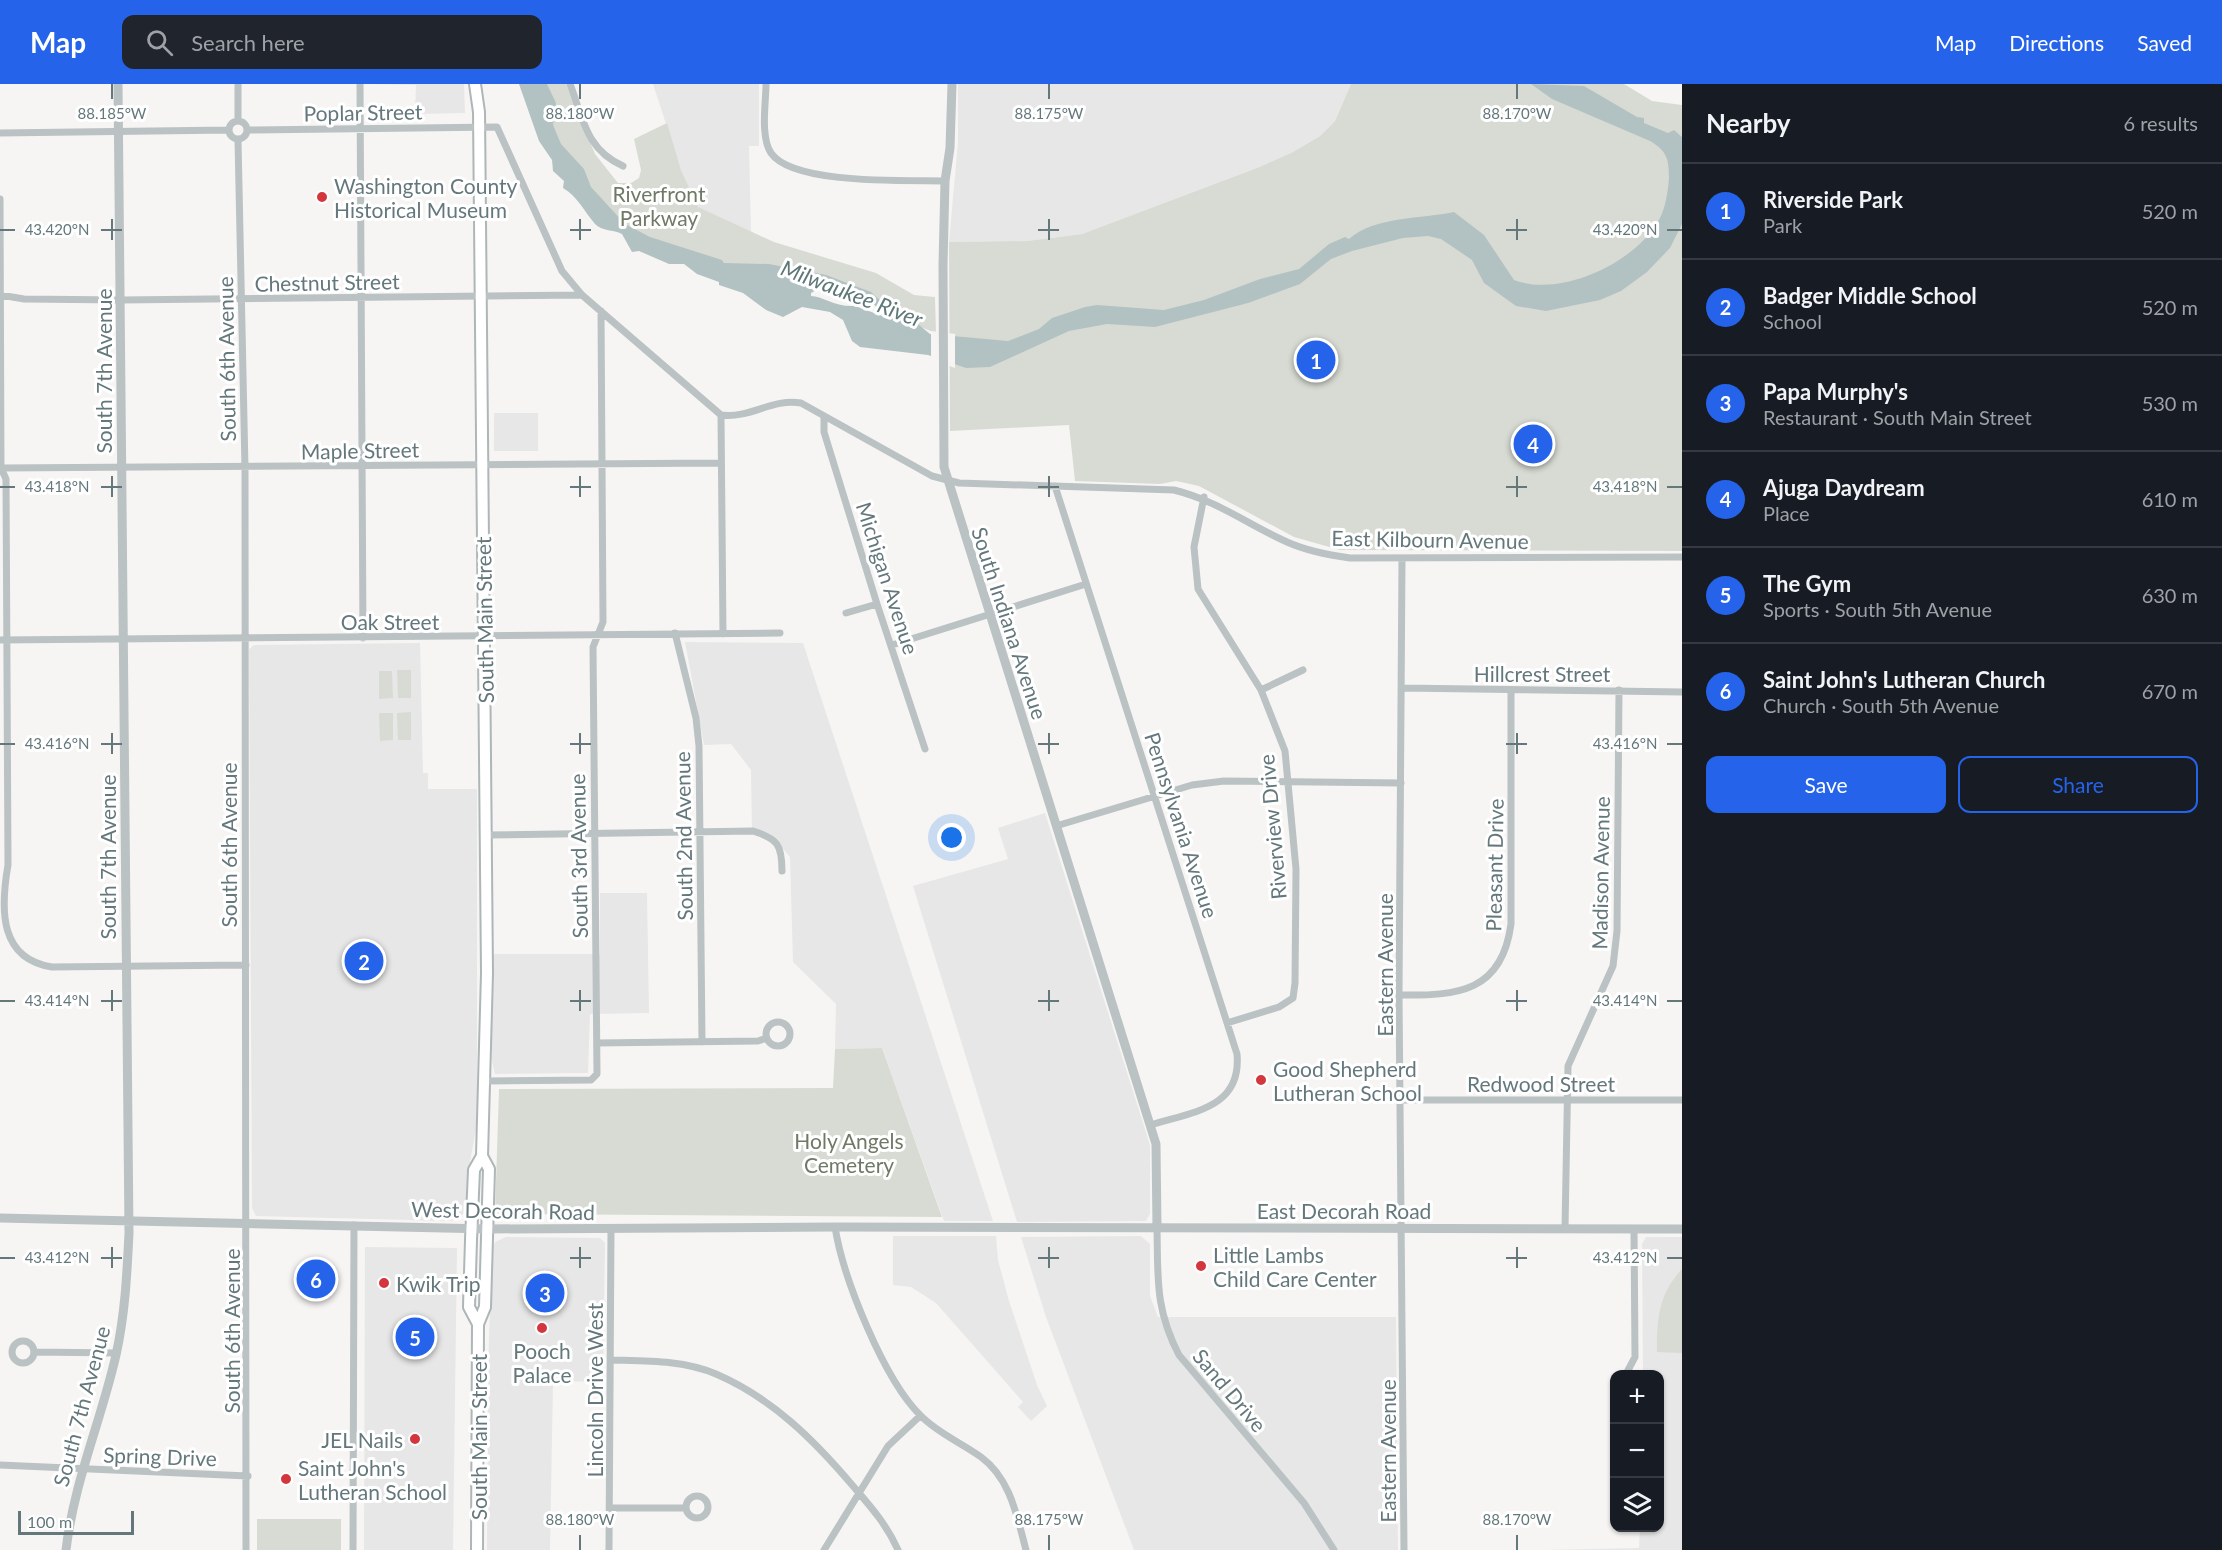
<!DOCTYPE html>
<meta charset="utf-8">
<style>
body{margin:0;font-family:Lato,sans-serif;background:#20242c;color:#f1f3f6}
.controls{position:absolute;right:18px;bottom:18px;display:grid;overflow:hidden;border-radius:12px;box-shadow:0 2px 4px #0004}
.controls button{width:54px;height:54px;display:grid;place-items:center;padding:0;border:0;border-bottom:2px solid #363941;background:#171b24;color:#f1f3f6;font:30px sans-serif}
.scale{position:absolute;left:18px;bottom:15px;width:116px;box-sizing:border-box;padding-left:6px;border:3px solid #64787c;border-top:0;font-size:16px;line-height:21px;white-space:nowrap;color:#64787c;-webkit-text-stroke:4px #fff;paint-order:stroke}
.you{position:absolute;left:952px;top:754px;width:21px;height:21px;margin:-15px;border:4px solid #fff;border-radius:50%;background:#1a73e8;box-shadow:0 0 0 9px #1a73e833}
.badge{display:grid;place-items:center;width:39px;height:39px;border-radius:50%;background:#2563eb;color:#fff;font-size:20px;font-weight:700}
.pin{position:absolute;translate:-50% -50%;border:3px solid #fff;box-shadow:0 2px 6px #0006}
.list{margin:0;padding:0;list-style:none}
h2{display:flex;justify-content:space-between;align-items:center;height:78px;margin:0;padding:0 24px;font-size:26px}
h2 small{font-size:20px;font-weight:400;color:#9ea1a6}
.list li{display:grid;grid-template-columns:39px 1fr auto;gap:18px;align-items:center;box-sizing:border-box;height:96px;padding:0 24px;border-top:2px solid #363941}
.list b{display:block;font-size:22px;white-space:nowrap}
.list p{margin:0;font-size:20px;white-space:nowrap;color:#9ea1a6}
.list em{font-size:20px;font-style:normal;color:#9ea1a6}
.actions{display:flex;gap:12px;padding:18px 24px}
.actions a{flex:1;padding:14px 0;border:2px solid #2563eb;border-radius:12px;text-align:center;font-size:21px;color:#2563eb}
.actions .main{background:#2563eb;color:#fff}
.icon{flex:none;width:33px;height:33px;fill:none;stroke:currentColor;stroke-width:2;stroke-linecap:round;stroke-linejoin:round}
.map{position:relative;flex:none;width:1682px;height:1466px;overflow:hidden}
header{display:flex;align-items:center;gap:36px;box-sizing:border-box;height:84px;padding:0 30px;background:#2563eb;color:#fff}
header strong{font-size:28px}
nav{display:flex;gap:33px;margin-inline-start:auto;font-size:21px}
.search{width:420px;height:54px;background:#20242c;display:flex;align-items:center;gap:15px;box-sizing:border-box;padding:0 21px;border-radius:12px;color:#9ea1a6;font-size:22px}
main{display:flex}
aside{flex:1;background:#171b24}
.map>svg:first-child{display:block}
.built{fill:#e7e7e7}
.green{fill:#d8dbd3}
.water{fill:#b2c2c2;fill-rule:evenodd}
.pier{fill:#f6f5f3}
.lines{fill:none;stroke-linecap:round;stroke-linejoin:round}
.river{stroke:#b2c2c2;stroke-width:14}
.secondary-casing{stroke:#aeb6b8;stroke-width:14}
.minor{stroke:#bbc2c3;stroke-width:7}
.tertiary{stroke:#bbc2c3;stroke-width:9}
.secondary{stroke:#fff;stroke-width:10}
.ticks{fill:none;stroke:#64787c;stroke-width:2}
.poi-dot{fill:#d3363d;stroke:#fff;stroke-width:2}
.labels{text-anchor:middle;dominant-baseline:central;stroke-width:6;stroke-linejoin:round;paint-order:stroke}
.street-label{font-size:21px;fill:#64787c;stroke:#fff}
.poi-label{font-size:21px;fill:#64787c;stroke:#fff;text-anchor:start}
.park-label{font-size:21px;fill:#6f7966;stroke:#fff}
.water-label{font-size:22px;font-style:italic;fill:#5e7777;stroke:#fff}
.ticks-label{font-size:15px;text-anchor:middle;fill:#64787c;stroke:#fff;stroke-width:6;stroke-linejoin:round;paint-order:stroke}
</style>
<header>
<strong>Map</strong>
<div class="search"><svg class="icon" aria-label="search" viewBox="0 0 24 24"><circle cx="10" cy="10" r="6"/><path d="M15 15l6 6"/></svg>Search here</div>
<nav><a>Map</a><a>Directions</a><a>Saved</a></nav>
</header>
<main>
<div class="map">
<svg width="1682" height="1466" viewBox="0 0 1682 1466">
<rect width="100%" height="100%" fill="#f6f5f3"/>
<path class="built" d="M372,0H464L465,29L415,30L416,1Z
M653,0H759V62H749L751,148L697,123L681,86Z
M958,0H1351L1335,37L1320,52L1293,68L1257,84L1082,150L1027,157L949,158L958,58Z
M494,329H538V367H494Z
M685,558L803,559L993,1137H944L882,964L835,965L836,920L793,878L790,773L770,750L752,749L751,686L731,660L704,661Z
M420,559L423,689H428V705H477V1039L470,1078L466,1126L459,1135L449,1137L256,1132L252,1124L249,565L254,561Z
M1045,729L1150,1061V1130L1146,1137L1017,1138L913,802L1008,775L998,744Z
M600,809H647L649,929L590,930L588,989L495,990L492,977L491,870H600Z
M893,1152H996L998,1176L1009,1217L1037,1301L1047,1322L1031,1337L1018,1323L1023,1318L936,1219L911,1203L893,1201Z
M1141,1152L1150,1160V1212L1158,1233H1396L1398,1466H1134L1046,1233L1021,1153Z
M506,1153L600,1154L605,1159L603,1297L553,1298L550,1466H487L488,1285L492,1168L495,1158Z
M1646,1153H1682V1466H1546L1639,1464L1640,1444H1660V1290H1643L1642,1160Z
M365,1163L457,1164L453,1466H364Z"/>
<path class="green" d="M545,0H566L595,70L618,99H631L639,94L641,86L634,55L667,39L681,86L698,123L774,158L876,189L914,211L935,213L936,249L905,237L849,202L729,182L645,152L623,139L597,113L562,66L552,47Z
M1351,0H1624L1652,17L1682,21V467L1340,466L1294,453L1199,402L1176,397L1160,400L1075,397L1069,341L950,347L949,158L1027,157L1082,150L1257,84L1293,68L1320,52L1335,37Z
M397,586H411V614H398Z
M379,587H392L393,614L379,615Z
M411,628V656H398L397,629Z
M379,629H393V656L380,657Z
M882,964L942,1133L495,1130L499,1005L833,1004L835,965Z
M1682,1185V1269L1657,1268C1657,1235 1658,1211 1682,1185Z
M257,1435H341V1466H257Z"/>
<path class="water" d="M519,0H547L556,19L553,41L561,60L584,85L591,103L625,140L650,153L722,176L724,179L769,180L826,191L871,208L885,221L912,235L930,250L1008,257L1039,245L1052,234L1085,223L1097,221L1164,226L1204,216L1260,195L1299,185L1329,160L1345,153L1349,155C1375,132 1422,135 1454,128L1484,151L1514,196C1562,214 1637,178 1660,134C1666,122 1668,106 1669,94C1669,75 1667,67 1650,57L1552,15L1531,0L1584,2L1637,33L1644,34V39L1668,49L1674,46L1682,53V140L1670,164L1647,188L1621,207L1600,216L1546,227L1516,222L1484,199L1472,176L1441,155L1428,152L1403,154L1352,167L1331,175L1300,200L1248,219L1155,243L1107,240L1069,247L990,283L966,284L928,271L860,263L852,257L843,236L830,228L802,223L783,233L766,226L743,209L719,201V198L697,190L684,180H669L639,167L632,168L622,150C613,145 603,148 595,140C584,127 578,113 563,104L564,97L553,87L552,76L539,57ZM818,205C857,206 873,209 891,246L880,242L854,222C835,223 822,212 811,212V209Z"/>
<path class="pier" d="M931,247L955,250V284L931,275Z"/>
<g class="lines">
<path class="river" d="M854,229L903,247"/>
<defs>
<path id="secondary" d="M475,0L479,28L487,889L482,1072L489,1085L485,1223L478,1240L477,1466
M478,1240L469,1223L471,1156L474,1086L482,1072"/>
</defs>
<use href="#secondary" class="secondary-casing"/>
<path class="minor" d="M238,0V36
M360,0L363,554
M570,0C583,34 586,66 623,82
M766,0C766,19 760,52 771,69C793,101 907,96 945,97
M229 46a9 9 0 1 1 18 0a9 9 0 1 1-18 0Z
M248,46L497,43L562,187L582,211L721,331C750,335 772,314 801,319L932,392L959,399L1174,406C1218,417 1247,440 1287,458C1307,467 1328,471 1350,474L1682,473
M0,49L229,46
M238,56L245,384L246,1466
M0,115L1,384L6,395L8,781C0,827 0,875 52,883L246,881
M0,211L24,215L121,216L582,211
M721,331L723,550
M824,332V348L877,520L925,665
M1,384L720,379
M1055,402L1237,970C1242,1025 1191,1028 1151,1041
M1204,413L1194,463L1198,505L1261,606L1285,667L1296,785L1295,899L1293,914L1279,923L1227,939
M1402,476L1399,911L1404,1466
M846,529L877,520
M675,549L696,634L699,662L702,958
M0,556L780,549
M892,561L1086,500
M1402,604L1682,608
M1261,606L1303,586
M1056,742L1192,701L1224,697L1401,699
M485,751L753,747C778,755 782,761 782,787
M1399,911C1458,912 1502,908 1511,840V606
M766 950a12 12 0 1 1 24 0a12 12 0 1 1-24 0Z
M597,959L758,957L767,954
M486,997L591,996L597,990L593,563L603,538L601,227
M1400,1016H1682
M835,1143C843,1194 884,1296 921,1332C939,1350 962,1359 981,1373C1011,1395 1017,1433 1026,1466
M1157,1144C1158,1194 1155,1225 1179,1271L1304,1419L1334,1466
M1565,1144L1568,982L1613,882L1617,847L1619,606
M12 1268a11 11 0 1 1 22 0a11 11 0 1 1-22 0Z
M35,1268L117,1269
M611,1276C646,1277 683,1276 716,1290C772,1314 814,1356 853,1402C871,1423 887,1441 898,1466
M1626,1290L1635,1273L1634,1145
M0,1381L248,1392
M686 1423a11 11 0 1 1 22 0a11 11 0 1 1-22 0Z
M610,1424H686
M353,1466L354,1141
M609,1466L611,1146
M824,1466L888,1362L920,1332"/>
<path class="tertiary" d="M952,0L950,64L945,97L943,181L944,383L1156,1060L1157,1144
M0,1134L488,1145L835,1143L1682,1145
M66,1466C74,1398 101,1337 116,1271C125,1231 127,1190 129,1149L118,0"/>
<use href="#secondary" class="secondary"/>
</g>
<path class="ticks" d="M112,0V15M580,0V15M1049,0V15M1517,0V15M112,135V156M580,135V156M1049,135V156M1517,135V156M0,146H15M101,146H122M570,146H591M1038,146H1059M1506,146H1527M1667,146H1682M112,392V413M580,392V413M1049,392V413M1517,392V413M0,403H15M101,403H122M570,403H591M1038,403H1059M1506,403H1527M1667,403H1682M112,649V670M580,649V670M1049,649V670M1517,649V670M0,660H15M101,660H122M570,660H591M1038,660H1059M1506,660H1527M1667,660H1682M112,906V927M580,906V927M1049,906V927M1517,906V927M0,917H15M101,917H122M570,917H591M1038,917H1059M1506,917H1527M1667,917H1682M112,1163V1184M580,1163V1184M1049,1163V1184M1517,1163V1184M0,1174H15M101,1174H122M570,1174H591M1038,1174H1059M1506,1174H1527M1667,1174H1682M580,1451V1466M1049,1451V1466M1517,1451V1466"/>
<g class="poi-dot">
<circle cx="322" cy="113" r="6"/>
<circle cx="1261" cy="996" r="6"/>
<circle cx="1201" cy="1182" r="6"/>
<circle cx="384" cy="1199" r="6"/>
<circle cx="542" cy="1244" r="6"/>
<circle cx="415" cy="1355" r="6"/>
<circle cx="286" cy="1395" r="6"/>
</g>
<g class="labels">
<g class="street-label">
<text transform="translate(363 28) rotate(-1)">Poplar Street</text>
<text transform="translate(327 198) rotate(-1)">Chestnut Street</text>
<text transform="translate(226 275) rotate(-91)">South 6th Avenue</text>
<text transform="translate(103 287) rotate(-90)">South 7th Avenue</text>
<text transform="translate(360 366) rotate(-1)">Maple Street</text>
<text transform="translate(1430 455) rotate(1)">East Kilbourn Avenue</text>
<text transform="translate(888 494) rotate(72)">Michigan Avenue</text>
<text transform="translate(484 536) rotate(-91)">South Main Street</text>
<text x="390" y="537">Oak Street</text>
<text transform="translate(1010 539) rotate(72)">South Indiana Avenue</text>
<text x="1542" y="589">Hillcrest Street</text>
<text transform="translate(1182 741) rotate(72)">Pennsylvania Avenue</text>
<text transform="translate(1272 743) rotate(-95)">Riverview Drive</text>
<text transform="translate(683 752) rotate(-91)">South 2nd Avenue</text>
<text transform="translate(228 761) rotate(-90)">South 6th Avenue</text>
<text transform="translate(578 772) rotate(-91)">South 3rd Avenue</text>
<text transform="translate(107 773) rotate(-90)">South 7th Avenue</text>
<text transform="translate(1494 781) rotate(-89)">Pleasant Drive</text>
<text transform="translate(1600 789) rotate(-89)">Madison Avenue</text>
<text transform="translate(1384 881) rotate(-90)">Eastern Avenue</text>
<text x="1541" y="999">Redwood Street</text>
<text transform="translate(503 1126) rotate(1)">West Decorah Road</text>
<text x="1344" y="1126">East Decorah Road</text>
<text transform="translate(231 1247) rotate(-90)">South 6th Avenue</text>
<text transform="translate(594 1306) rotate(-90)">Lincoln Drive West</text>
<text transform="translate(1230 1306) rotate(50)">Sand Drive</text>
<text transform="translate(81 1322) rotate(-75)">South 7th Avenue</text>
<text transform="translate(478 1353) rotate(-90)">South Main Street</text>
<text transform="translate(1387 1367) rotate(-90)">Eastern Avenue</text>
<text transform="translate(160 1372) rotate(2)">Spring Drive</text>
</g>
<g class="poi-label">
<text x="334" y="101">Washington County<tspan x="334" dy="24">Historical Museum</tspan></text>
<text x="1273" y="984">Good Shepherd<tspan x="1273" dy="24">Lutheran School</tspan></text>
<text x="1213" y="1170">Little Lambs<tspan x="1213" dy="24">Child Care Center</tspan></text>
<text x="396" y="1199">Kwik Trip</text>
<text x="542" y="1266" text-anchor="middle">Pooch<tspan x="542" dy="24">Palace</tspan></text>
<text x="403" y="1355" text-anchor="end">JEL Nails</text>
<text x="298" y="1383">Saint John's<tspan x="298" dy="24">Lutheran School</tspan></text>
</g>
<g class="park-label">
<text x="659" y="109">Riverfront<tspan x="659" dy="24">Parkway</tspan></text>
<text x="849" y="1056">Holy Angels<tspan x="849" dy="24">Cemetery</tspan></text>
</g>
<g class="water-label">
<text transform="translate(852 209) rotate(21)">Milwaukee River</text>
</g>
</g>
<g class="ticks-label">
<text x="112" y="35">88.185°W</text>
<text x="580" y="35">88.180°W</text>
<text x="1049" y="35">88.175°W</text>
<text x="1517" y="35">88.170°W</text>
<text x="57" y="151">43.420°N</text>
<text x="1625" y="151">43.420°N</text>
<text x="57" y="408">43.418°N</text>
<text x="1625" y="408">43.418°N</text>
<text x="57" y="665">43.416°N</text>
<text x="1625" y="665">43.416°N</text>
<text x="57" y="922">43.414°N</text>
<text x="1625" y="922">43.414°N</text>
<text x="57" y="1179">43.412°N</text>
<text x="1625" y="1179">43.412°N</text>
<text x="580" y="1441">88.180°W</text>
<text x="1049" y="1441">88.175°W</text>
<text x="1517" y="1441">88.170°W</text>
</g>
</svg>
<div class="controls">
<button>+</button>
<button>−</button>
<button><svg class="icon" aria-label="layers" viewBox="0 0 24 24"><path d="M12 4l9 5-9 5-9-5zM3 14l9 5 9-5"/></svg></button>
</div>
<div class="scale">100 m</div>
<div class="you"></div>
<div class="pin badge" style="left:1316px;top:276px">1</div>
<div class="pin badge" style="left:364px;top:877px">2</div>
<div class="pin badge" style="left:545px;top:1209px">3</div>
<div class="pin badge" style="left:1533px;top:360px">4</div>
<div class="pin badge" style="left:415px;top:1253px">5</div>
<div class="pin badge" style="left:316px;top:1195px">6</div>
</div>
<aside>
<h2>Nearby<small>6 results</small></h2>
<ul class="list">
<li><span class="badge">1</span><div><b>Riverside Park</b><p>Park</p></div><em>520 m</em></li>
<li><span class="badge">2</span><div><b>Badger Middle School</b><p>School</p></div><em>520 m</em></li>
<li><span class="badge">3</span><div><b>Papa Murphy's</b><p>Restaurant · South Main Street</p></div><em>530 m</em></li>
<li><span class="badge">4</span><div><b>Ajuga Daydream</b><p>Place</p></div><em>610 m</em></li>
<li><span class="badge">5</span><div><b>The Gym</b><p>Sports · South 5th Avenue</p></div><em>630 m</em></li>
<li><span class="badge">6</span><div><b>Saint John's Lutheran Church</b><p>Church · South 5th Avenue</p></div><em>670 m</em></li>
</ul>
<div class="actions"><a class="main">Save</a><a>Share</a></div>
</aside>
</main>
